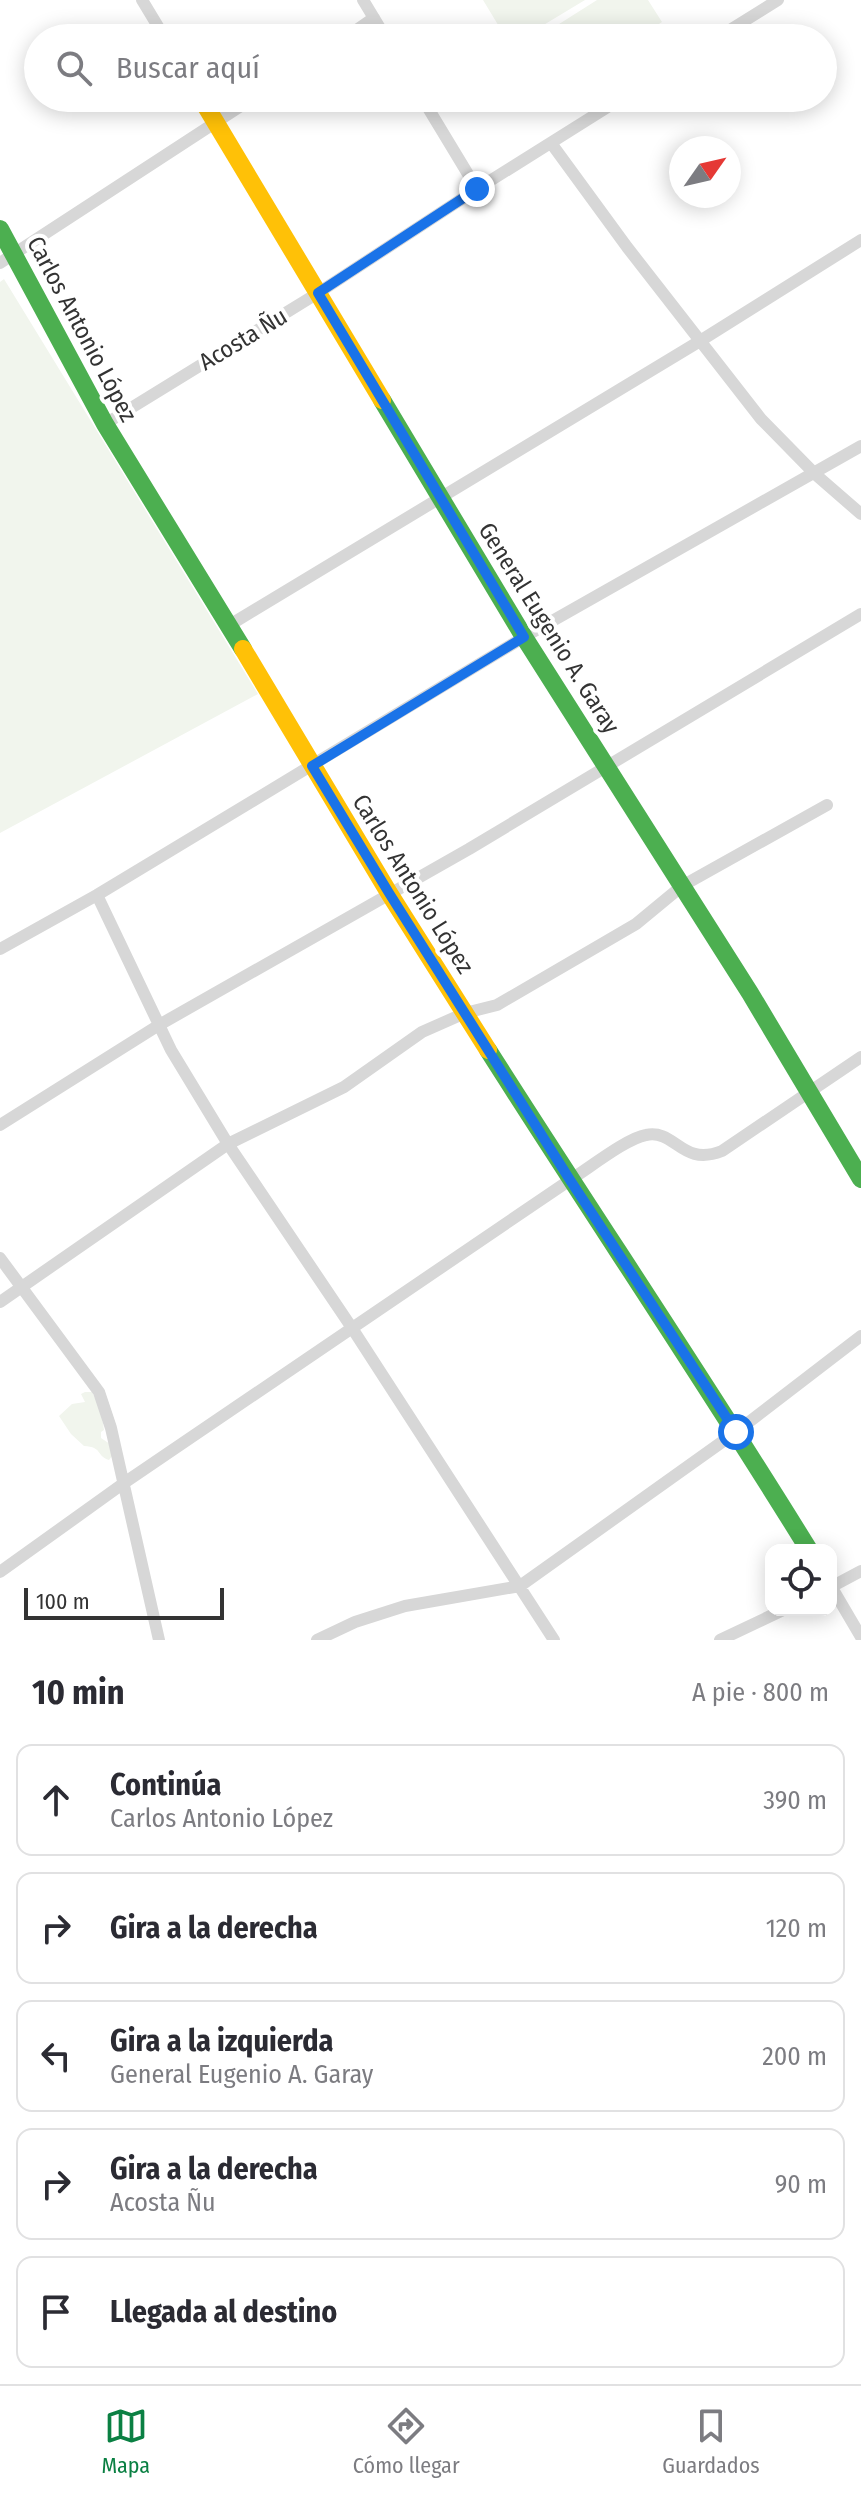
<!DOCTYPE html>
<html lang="es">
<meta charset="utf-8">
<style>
body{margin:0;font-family:"Fira Sans Condensed",sans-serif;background:#f2f2f3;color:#2b2b33}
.controls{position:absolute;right:24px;bottom:24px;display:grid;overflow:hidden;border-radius:16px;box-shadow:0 4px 20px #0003}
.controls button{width:72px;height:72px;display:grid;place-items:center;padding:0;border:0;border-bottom:2px solid #e1e1e2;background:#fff;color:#2b2b33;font:40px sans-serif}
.compass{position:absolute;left:669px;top:136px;width:72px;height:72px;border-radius:50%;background:#fff;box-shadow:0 4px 20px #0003;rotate:56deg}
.scale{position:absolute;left:24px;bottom:20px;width:200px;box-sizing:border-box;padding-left:8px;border:4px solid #333;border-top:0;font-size:22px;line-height:28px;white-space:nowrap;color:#333;-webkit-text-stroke:6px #fff;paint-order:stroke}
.stop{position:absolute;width:24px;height:24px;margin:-18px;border:6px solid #1a73e8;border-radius:50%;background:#fff}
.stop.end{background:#1a73e8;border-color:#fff;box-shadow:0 2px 8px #0008}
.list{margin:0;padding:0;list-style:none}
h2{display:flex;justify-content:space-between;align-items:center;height:104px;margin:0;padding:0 32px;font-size:34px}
h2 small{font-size:26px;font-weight:400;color:#7c7c81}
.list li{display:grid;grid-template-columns:52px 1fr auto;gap:24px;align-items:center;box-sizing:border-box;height:112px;margin:0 16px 16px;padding:0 16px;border:2px solid #e1e1e2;border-radius:16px}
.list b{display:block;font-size:30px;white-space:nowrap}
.list p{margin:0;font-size:26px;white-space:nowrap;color:#7c7c81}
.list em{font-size:26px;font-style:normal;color:#7c7c81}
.icon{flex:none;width:44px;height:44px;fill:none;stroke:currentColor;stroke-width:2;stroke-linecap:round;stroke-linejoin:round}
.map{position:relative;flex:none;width:861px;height:1640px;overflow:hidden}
.search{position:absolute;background:#fff;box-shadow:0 4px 20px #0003;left:24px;right:24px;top:24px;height:88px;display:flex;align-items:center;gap:20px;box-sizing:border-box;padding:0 28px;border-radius:44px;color:#7c7c81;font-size:30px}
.sheet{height:744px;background:#fff}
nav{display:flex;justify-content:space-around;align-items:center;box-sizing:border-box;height:112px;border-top:2px solid #e1e1e2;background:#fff;font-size:22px;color:#7c7c81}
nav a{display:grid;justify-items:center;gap:4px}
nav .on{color:#0b8043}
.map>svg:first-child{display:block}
.green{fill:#f1f5ed}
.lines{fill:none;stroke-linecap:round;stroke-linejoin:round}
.street{stroke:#d7d7d7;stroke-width:12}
.fast{stroke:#4caf50;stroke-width:18}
.slow{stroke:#ffc107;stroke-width:18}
.route{stroke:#1a73e8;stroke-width:10}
.labels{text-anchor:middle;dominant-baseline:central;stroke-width:8;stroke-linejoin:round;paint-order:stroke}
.street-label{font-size:24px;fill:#333;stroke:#fff}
</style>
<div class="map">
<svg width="861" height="1640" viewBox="0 0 861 1640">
<rect width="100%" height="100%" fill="#fff"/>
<path class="green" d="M483,0H585L522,38H506Z
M597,0H648L662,22L637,38H537Z
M4,279L258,694L0,833V282Z
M85,1392H92L101,1410L104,1430L101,1432V1438L110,1444L115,1452L109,1460C96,1456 103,1447 84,1446L71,1434L59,1416L72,1404L85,1402L81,1394Z"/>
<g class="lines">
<path class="street" d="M142,0L165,38
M363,0L386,38
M345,38L374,18
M717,38L778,0
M422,98L477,189
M551,143L627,247L761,419L815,474L861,514
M0,263L253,98
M105,424L318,293L477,189L622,98
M228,626L700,341L861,240
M97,895L171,1050L228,1144L352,1328L554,1640
M0,949L97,895L524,637L861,446
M0,1125L159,1025L469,849L861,614
M0,1258L99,1392L111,1428L159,1640
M0,1302L228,1144L344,1087L422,1032L465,1013L497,1005L636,924L682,886L827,805
M0,1572L124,1483L570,1180C588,1169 627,1138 646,1135C676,1129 681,1167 722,1151L861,1057
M831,1586L861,1637
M831,1587L861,1571
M317,1640L355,1622L405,1606L520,1586L736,1432L861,1336
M720,1640L783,1610"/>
<path class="fast" d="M0,229L105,424L243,649
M382,400L524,637L750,993L861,1179
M488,1050C594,1217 705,1381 809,1550"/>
<path class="slow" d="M201,98L382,400
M243,649L389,893L488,1050"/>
</g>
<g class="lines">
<path class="route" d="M477,189L318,293L524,637L312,766L389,893L570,1180L736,1432"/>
</g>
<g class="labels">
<g class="street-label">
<text transform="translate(82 329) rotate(62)">Carlos Antonio López</text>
<text transform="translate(243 339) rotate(-31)">Acosta Ñu</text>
<text transform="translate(549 628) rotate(58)">General Eugenio A. Garay</text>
<text transform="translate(413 884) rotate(58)">Carlos Antonio López</text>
</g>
</g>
</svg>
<div class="controls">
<button><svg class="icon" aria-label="locate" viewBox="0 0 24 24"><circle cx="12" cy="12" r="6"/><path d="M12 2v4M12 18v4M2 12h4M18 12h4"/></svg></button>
</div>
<svg class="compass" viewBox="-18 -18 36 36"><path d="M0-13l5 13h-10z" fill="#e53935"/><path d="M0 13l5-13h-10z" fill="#7c7c81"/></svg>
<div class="scale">100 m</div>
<div class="stop" style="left:736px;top:1432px"></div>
<div class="stop end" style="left:477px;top:189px"></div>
<div class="search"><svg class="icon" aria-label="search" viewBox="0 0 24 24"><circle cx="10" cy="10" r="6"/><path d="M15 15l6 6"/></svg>Buscar aquí</div>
</div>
<section class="sheet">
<h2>10 min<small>A pie · 800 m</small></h2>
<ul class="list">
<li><svg class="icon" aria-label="ahead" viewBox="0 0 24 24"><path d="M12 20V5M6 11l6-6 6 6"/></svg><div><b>Continúa</b><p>Carlos Antonio López</p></div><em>390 m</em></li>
<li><svg class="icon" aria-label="right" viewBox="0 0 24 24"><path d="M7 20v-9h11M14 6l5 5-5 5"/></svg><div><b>Gira a la derecha</b></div><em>120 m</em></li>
<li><svg class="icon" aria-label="left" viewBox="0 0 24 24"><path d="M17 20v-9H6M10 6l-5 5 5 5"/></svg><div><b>Gira a la izquierda</b><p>General Eugenio A. Garay</p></div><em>200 m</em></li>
<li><svg class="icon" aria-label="right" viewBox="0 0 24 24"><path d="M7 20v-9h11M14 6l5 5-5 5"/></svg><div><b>Gira a la derecha</b><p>Acosta Ñu</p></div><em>90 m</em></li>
<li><svg class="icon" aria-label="arrive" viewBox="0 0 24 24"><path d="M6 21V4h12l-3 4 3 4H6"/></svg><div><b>Llegada al destino</b></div></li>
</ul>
</section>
<nav>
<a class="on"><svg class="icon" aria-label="map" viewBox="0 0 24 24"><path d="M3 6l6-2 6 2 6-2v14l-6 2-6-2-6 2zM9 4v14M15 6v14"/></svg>Mapa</a>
<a><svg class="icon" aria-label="directions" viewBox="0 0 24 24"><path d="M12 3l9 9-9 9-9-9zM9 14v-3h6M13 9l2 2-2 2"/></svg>Cómo llegar</a>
<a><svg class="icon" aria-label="saved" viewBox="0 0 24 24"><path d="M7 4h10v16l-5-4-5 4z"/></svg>Guardados</a>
</nav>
